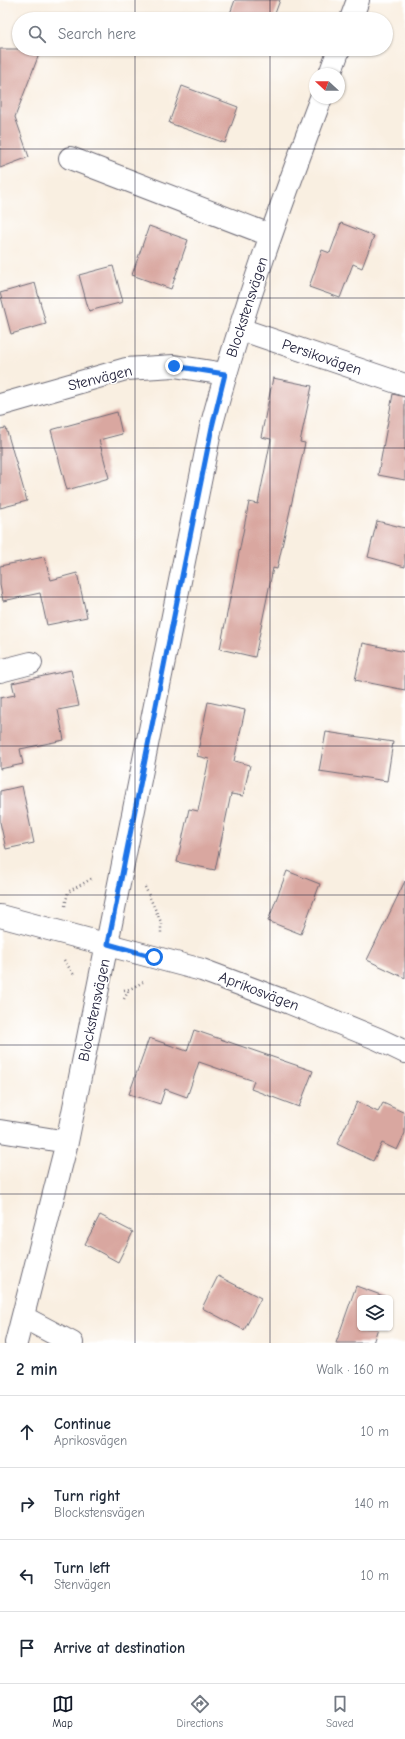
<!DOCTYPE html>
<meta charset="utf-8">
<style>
body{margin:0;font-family:"Comic Neue",sans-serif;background:#f6f6f7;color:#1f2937}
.controls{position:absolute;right:12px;bottom:12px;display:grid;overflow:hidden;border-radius:6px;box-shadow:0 1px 3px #0004}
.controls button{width:36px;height:36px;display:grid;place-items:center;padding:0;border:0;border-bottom:1px solid #e0e1e3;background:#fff;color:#1f2937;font:20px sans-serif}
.compass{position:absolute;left:309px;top:68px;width:36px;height:36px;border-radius:50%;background:#fff;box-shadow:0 1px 3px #0004;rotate:291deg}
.stop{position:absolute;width:12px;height:12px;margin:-9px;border:3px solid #1a73e8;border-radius:50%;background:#fff}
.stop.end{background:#1a73e8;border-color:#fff;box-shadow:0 1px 4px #0008}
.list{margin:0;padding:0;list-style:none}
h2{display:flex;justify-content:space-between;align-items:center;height:52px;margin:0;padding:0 16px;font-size:17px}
h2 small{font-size:13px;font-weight:400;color:#747a83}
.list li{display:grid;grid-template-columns:26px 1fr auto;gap:12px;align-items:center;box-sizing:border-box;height:72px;padding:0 16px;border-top:1px solid #e0e1e3}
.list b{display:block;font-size:15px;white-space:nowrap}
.list p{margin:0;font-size:13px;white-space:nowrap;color:#747a83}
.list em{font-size:13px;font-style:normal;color:#747a83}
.icon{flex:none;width:22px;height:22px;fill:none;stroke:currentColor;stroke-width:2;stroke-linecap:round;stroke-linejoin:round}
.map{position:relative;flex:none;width:405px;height:1343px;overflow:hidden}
.search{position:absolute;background:#fff;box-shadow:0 1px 3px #0004;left:12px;right:12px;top:12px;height:44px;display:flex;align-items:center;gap:10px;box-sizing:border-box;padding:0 14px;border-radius:22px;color:#747a83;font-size:15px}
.sheet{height:340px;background:#fff}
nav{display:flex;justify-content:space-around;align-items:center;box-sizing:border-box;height:56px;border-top:1px solid #e0e1e3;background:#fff;font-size:11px;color:#747a83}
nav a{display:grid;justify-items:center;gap:2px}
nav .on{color:#111827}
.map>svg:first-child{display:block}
.building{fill:#d9a7a0}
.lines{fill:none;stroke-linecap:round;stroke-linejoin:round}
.minor-casing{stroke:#6d6a75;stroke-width:24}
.path{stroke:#6d6a75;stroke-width:2.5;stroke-dasharray:1 3;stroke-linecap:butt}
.minor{stroke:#fff;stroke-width:22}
.route{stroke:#1a73e8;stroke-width:5}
.grid{fill:none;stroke:#22223b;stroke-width:1;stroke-opacity:0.55}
.labels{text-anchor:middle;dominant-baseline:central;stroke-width:3;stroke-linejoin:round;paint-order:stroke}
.street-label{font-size:15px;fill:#22223b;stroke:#fff}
</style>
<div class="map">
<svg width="405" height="1343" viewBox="0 0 405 1343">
<rect width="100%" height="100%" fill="#fff"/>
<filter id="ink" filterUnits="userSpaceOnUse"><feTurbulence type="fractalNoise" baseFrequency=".025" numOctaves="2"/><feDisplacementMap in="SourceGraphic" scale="8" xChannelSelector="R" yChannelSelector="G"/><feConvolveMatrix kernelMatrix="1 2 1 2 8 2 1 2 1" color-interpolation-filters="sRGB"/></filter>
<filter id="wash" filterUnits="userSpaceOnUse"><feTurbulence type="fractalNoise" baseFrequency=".012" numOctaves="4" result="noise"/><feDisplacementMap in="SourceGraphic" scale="16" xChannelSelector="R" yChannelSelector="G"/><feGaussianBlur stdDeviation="0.9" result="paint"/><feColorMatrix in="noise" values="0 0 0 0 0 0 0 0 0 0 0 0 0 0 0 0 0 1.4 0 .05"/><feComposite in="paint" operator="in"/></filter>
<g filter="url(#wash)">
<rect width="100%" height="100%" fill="#f9efe1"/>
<g id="blocks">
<path class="building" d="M235,0H280L273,19H228Z
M0,49H41L15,117L29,157L0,168Z
M248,49H262L261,54Z
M182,86L238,107L225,143L169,123Z
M341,223L374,236L362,268L353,264L340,298L309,287L322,250L330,253Z
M149,226L188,240L171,289L132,275Z
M113,266L123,302L89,311L79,275Z
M35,283L46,324L11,334L0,293Z
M273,378L312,386L300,442L305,443L277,569L273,568L255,657L220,649L249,502L258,504L271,439L261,437Z
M393,394L405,397V480L378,475Z
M117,412L122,434L99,440L109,478L67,490L51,430Z
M6,428L27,501L0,508V429Z
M377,521L405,528V567L368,557Z
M44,557L51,580L77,573L87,617L47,625L40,593L3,601L0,585V566Z
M363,643L405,652V690L355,680Z
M71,670L79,706L58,710L64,740L20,749L23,764L0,769V698L15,695L12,683Z
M208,702L245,710L234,761L250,765L243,796L231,794L215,870L177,862L189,809L198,811L209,759L197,756Z
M326,732L393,742L387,781L319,771Z
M22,786L34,843L6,849L0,822V791Z
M287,871L320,884L301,934L268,921Z
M405,881V978L367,960Z
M194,1030L313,1071L299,1107L251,1089L254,1081L199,1062L187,1097L165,1089L160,1104L129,1094L149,1038L187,1051Z
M357,1102L378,1112L383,1103L405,1113V1133L397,1150L382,1143L373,1161L337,1144Z
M100,1215L133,1232L118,1262L85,1244Z
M218,1276L261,1298L244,1330L202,1308Z
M356,1286L389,1298H360V1328H378L373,1343H336Z"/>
</g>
</g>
<g filter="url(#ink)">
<use href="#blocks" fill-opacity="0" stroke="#6d6a75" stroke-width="1"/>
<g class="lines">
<defs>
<path id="minor" d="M351,19L358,0
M330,74L339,49
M70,158L270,235
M240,329L405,385
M0,405L126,369L174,366L225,374
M0,671L31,663
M0,916L202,970L290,1003L378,1039L405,1052
M0,1131L67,1142
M23,1317L72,1343
M16,1343L67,1142L211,427C241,315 280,207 321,98"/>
</defs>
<use href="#minor" class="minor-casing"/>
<path class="path" d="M145,887L161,922V933
M65,906L68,892L91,879H93
M64,960L74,975
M124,990L130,989L143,982
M124,999L129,990"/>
<use href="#minor" class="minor"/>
</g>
</g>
<g class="lines" filter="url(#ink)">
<path class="route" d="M154,957L108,944L212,427L225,374L174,366"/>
</g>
<path class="grid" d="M135,0V19M270,0V19M135,49V1343M270,49V1343M0,149H405M0,298H405M0,448H405M0,597H405M0,746H405M0,895H405M0,1045H405M0,1194H405"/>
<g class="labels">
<g class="street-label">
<text transform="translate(247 307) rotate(-72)">Blockstensvägen</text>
<text transform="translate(322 357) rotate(19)">Persikovägen</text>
<text transform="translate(100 378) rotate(-14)">Stenvägen</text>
<text transform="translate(259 991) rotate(21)">Aprikosvägen</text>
<text transform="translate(94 1010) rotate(-78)">Blockstensvägen</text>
</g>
</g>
</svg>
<div class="controls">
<button><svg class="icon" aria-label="layers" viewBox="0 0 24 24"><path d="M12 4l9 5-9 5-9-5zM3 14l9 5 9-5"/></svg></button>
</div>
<svg class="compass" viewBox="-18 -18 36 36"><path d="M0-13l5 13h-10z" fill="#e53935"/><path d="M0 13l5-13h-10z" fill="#747a83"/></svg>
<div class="stop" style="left:154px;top:957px"></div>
<div class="stop end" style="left:174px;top:366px"></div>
<div class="search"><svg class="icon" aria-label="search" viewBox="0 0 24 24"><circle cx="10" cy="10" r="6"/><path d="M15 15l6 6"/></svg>Search here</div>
</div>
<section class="sheet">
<h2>2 min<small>Walk · 160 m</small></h2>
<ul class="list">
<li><svg class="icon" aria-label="ahead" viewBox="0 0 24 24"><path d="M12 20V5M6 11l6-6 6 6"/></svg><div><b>Continue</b><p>Aprikosvägen</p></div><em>10 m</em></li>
<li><svg class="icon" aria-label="right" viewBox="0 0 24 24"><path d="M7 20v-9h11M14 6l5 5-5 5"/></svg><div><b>Turn right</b><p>Blockstensvägen</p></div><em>140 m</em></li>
<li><svg class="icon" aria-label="left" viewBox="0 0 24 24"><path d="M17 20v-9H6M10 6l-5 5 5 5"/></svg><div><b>Turn left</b><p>Stenvägen</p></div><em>10 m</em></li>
<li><svg class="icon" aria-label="arrive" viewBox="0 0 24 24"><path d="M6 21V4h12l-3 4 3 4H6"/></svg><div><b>Arrive at destination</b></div></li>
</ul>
</section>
<nav>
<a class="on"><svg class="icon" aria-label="map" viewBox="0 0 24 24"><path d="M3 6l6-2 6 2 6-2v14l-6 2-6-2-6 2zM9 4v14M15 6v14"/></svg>Map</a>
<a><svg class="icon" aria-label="directions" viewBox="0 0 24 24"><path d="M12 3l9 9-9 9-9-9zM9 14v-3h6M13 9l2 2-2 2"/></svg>Directions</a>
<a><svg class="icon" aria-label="saved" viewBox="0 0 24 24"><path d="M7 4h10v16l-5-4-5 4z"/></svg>Saved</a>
</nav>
